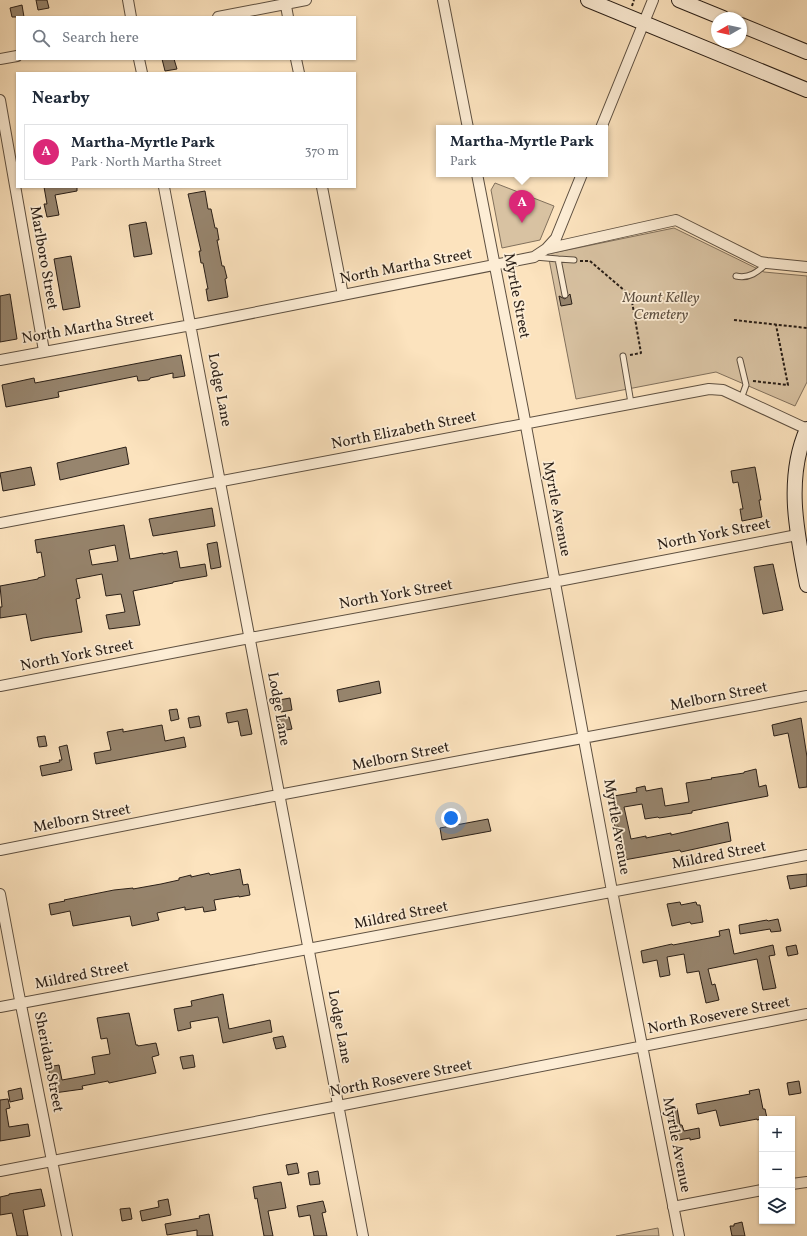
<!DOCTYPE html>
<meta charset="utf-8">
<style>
body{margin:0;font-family:Vollkorn,serif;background:#f2f2f3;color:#1f2937}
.controls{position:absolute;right:12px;bottom:12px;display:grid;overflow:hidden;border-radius:0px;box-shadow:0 1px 3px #0004}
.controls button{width:36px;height:36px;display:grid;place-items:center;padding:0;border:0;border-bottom:1px solid #e0e1e3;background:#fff;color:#1f2937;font:20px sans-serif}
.compass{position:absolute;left:711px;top:12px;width:36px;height:36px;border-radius:50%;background:#fff;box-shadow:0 1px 3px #0004;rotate:261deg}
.you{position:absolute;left:451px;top:818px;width:14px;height:14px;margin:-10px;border:3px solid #fff;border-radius:50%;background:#1a73e8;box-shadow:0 0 0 6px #1a73e833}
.badge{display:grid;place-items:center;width:26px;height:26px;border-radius:50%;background:#db2777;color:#fff;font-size:13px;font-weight:700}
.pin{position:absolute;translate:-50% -33px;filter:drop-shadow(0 1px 2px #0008)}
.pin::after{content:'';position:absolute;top:21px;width:14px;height:12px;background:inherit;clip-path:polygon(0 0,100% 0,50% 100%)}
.popup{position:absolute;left:436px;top:125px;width:172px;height:52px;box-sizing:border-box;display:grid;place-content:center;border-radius:0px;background:#fff;filter:drop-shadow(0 1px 3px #0005);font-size:13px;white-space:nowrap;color:#747a83}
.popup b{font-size:15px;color:#1f2937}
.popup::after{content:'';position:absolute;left:50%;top:100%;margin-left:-8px;border:8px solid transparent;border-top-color:#fff}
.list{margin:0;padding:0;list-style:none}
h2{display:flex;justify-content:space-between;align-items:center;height:52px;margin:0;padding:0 16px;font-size:17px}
h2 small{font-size:13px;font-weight:400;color:#747a83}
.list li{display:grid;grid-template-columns:26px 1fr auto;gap:12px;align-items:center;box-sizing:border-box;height:56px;margin:0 8px 8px;padding:0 8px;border:1px solid #e0e1e3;border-radius:0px}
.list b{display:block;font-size:15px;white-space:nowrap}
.list p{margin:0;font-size:13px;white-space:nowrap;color:#747a83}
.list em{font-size:13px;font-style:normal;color:#747a83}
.icon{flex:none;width:22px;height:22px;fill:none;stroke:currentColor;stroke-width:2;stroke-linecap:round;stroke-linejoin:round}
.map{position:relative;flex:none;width:807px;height:1236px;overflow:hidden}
.search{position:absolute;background:#fff;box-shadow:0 1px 3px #0004;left:16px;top:16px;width:340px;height:44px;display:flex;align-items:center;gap:10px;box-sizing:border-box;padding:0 14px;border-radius:0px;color:#747a83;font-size:15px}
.panel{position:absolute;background:#fff;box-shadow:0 1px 3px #0004;left:16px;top:72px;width:340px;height:116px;border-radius:0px}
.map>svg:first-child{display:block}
.green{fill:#d8c2a2;stroke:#81705c}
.building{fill:#97856e;stroke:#2a1f17;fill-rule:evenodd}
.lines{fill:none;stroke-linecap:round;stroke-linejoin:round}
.lane-casing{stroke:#5e5041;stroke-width:7}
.street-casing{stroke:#5e5041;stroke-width:12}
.secondary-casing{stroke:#2a1f17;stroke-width:16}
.path{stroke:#2a1f17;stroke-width:2;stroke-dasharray:3 2;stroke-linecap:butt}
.lane{stroke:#fdedd5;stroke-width:5}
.street{stroke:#fdedd5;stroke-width:10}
.secondary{stroke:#fdedd5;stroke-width:14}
.labels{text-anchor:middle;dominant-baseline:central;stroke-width:3.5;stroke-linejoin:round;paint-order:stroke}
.street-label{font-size:15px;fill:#2a1f17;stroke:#fdedd5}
.park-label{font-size:15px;font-style:italic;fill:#5e5041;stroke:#fdedd5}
</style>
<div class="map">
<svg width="807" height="1236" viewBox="0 0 807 1236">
<rect width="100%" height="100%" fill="#fce3be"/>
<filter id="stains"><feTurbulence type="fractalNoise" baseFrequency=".005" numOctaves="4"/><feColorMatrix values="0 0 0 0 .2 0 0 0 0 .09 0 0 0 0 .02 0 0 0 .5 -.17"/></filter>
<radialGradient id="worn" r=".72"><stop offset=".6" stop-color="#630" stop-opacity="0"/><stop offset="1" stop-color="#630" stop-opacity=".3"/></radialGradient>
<path class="green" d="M495,183L554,206L540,240L502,248L491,190Z
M674,228L764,272L807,276V382L795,406L716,372L576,399L548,254Z
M658,1228L659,1236H616Z"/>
<path class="building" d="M36,0H47L49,8L38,10Z
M22,5L24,17H12L10,8Z
M162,59H174L177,69L165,71Z
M44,187H77V191L55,195L59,215L47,217L44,204H47Z
M205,191L208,209H211L215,228H217L219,240H217L222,266H224L227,278L225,279L228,297L208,301L206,289H208L203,263H201L199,251H201L188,194Z
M146,222L152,254L134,257L129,225Z
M71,256L80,307L63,310L54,259Z
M10,294L17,339L0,342V296Z
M570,294L572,304L561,306L559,296L565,299Z
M181,355L185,376L173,378V373L150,378V379L148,380L138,381L137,376L58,392L59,397L6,407L2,385L34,378L35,383Z
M126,447L129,464L60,480L57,463Z
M31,467L35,485L3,491L0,473Z
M755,467L761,500H759L762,517L742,521L740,509H743L738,482L733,483L731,471Z
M212,508L215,526L153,536L149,519Z
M124,525L130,559L163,553V554L177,551L180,568L205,564L207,576L173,582V583L133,591L140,625L109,629L106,615L125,612L121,594L106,596L102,574L76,579L80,598L76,599L82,632L43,638L31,641L26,614L0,618V607H2L0,586L38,579V578L45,576L41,552L37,553L35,540ZM115,545L118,561L92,565L89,550Z
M217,542L221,567L211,569L207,544Z
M773,564L783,610L763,614L754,567Z
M379,681L381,693L339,702L337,690Z
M290,698L292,710L281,712L279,700Z
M177,709L179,719L171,721L169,710Z
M247,709L252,734L241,736L238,721L228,723L226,713Z
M199,716L201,726L190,728L188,718Z
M289,717L292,729L281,731L279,719Z
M801,718L807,757V787L799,788L788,733L774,736L772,725Z
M162,725L165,741L184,737L186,747L96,764L94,753L111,750L107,732L123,729V732Z
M45,736L47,746L39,747L37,737Z
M67,745L72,770L42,776L40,766L60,762L59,760H62L59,747Z
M756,769L759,787L766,785L768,796L692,811V813L659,818L658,817L645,819L642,804L624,807L631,839L646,836V838L671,833V835L728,822L731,841L681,852L680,850L624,860L618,826L615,827L612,814L617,813L614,796L637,792L636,788L645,786L646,791L662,788L665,806L689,802L686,783L712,779L711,778L744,773V772Z
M488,819L491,831L442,840L440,828Z
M240,869L243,885L248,884L250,895L239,897V896L214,900L216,910L204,912L203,907L185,910V907L157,913L159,920L132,926L130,916L73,926L70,911L51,915L49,904L65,901L64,900L114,890L133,888V889L161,884L179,880V878L191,875V877L209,873L210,875Z
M807,874V886L790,889L787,876Z
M680,902L681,905L696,902L697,905H700L703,922L691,924L690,922L672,926L667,904Z
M778,919L781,931L771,932L770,929L740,934L739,925L767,920L768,921Z
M729,929L734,954L773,945L775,955L769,956L776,988L763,990L757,959L708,969L712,985L715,984L719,1000L706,1003L699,971L687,973L684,954L667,957L670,975L660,977L657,960L643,963L641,951L672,944L673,945L720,936L719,931Z
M796,945L798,954L788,956L786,947Z
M223,994L229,1029L270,1020L272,1032L223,1043L218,1017L190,1022L191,1028L178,1031L174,1009L192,1006L191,1001Z
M129,1013L136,1045H138V1046L156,1043L159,1055L152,1057L156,1073L109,1083L108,1081L82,1086L83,1089L54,1093L48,1067L59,1065L62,1080L95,1074L92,1057L110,1054L107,1038L101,1039L97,1018Z
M283,1036L286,1047L276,1049L273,1038Z
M193,1055L195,1067L183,1069L180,1057Z
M799,1081L801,1093L789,1095L787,1083Z
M21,1088L23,1099L10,1102L8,1091Z
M759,1089L763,1109H765L767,1118L757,1120V1119L720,1126L716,1110L698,1114L696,1104L750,1094L749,1091Z
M8,1099L10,1108L6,1109L9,1127L28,1124L30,1136L0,1141V1100Z
M677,1108L680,1125H682L684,1131L699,1128L700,1138L690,1140V1138L673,1141L667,1110Z
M297,1163L299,1173L288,1175L286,1165Z
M318,1171L320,1184L310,1185L308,1173Z
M281,1182L286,1208L268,1211L273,1236H264L257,1198L255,1199L253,1187Z
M41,1189L45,1206L23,1210L28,1236H17L12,1213L0,1215V1197L9,1195V1194Z
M168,1199L171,1215L142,1221L140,1211L159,1207L158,1201Z
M323,1201L326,1212L322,1213L327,1236H314L310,1215L299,1217L297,1206Z
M130,1208L132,1219L122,1221L120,1209Z
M209,1214L213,1236H197V1230L167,1235L165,1224L200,1218L199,1216Z
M742,1222L745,1236H732L730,1226H734V1224Z"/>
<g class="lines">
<defs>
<path id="lane" d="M535,257L558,259L565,295
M558,259L574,260
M736,276C749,279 758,272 767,263
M623,356L631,403
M740,360L746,385L741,399"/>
<path id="street" d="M128,0L131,17
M285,0L288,17
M443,0L468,128
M218,17L306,0
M0,59L17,56
M139,59L142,73
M296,59L299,73
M0,100L44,351
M601,128L653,0
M477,174L523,410L612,891L679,1236
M164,187L363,1236
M322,187L343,295
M546,249L556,238L582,174
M0,360L202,323L534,257L546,249L676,220L760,262L767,263L807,267
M0,523L709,389L723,390L807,429
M0,686L239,640L543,584L797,535
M0,850L268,797L807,696
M0,894L18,990L67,1236
M0,1007L807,855
M0,1171L328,1108L807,1014
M792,1184L807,1182
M673,1207L762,1190"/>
<path id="secondary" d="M588,0L807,90
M679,0L723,18
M741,25L807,52
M807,429C785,479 797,534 807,585"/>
</defs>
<use href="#lane" class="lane-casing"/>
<use href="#street" class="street-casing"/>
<use href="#secondary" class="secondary-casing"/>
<path class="path" d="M632,6L634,0
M580,261H590L631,296L641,353L630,355
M734,320L807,328
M753,381L788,385L776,325"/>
<use href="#lane" class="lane"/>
<use href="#street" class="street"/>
<use href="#secondary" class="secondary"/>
</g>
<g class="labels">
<g class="street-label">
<text transform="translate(43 258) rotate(80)">Marlboro Street</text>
<text transform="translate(406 267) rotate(-11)">North Martha Street</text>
<text transform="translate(516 296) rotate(79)">Myrtle Street</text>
<text transform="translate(88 328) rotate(-10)">North Martha Street</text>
<text transform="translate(219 390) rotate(79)">Lodge Lane</text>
<text transform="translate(404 431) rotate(-11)">North Elizabeth Street</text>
<text transform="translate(556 509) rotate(79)">Myrtle Avenue</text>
<text transform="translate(714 535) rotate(-11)">North York Street</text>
<text transform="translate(396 595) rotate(-10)">North York Street</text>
<text transform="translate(77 656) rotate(-11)">North York Street</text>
<text transform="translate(719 697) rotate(-11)">Melborn Street</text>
<text transform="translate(278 709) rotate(80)">Lodge Lane</text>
<text transform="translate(401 757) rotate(-11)">Melborn Street</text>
<text transform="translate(82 819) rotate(-11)">Melborn Street</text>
<text transform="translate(616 827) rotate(80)">Myrtle Avenue</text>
<text transform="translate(719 856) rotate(-11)">Mildred Street</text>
<text transform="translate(401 916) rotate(-11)">Mildred Street</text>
<text transform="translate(82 976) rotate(-11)">Mildred Street</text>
<text transform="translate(719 1016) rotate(-11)">North Rosevere Street</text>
<text transform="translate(339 1027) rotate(79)">Lodge Lane</text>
<text transform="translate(48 1062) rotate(79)">Sheridan Street</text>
<text transform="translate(401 1079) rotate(-11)">North Rosevere Street</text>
<text transform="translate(676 1145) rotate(79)">Myrtle Avenue</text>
</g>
<g class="park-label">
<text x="661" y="298">Mount Kelley<tspan x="661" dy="17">Cemetery</tspan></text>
</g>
</g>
<rect width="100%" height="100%" filter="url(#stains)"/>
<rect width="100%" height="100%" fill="url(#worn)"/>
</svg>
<div class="controls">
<button>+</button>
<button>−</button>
<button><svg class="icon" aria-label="layers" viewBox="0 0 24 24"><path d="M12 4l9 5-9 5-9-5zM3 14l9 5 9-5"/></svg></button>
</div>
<svg class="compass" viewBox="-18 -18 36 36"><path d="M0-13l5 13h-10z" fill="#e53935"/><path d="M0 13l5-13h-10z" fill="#747a83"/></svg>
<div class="you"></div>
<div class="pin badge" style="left:522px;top:223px">A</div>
<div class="popup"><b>Martha-Myrtle Park</b>Park</div>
<div class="search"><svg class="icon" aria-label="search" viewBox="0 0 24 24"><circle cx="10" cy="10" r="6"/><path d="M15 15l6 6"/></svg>Search here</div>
<section class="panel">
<h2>Nearby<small></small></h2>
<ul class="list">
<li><span class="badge">A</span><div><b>Martha-Myrtle Park</b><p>Park · North Martha Street</p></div><em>370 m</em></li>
</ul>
</section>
</div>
